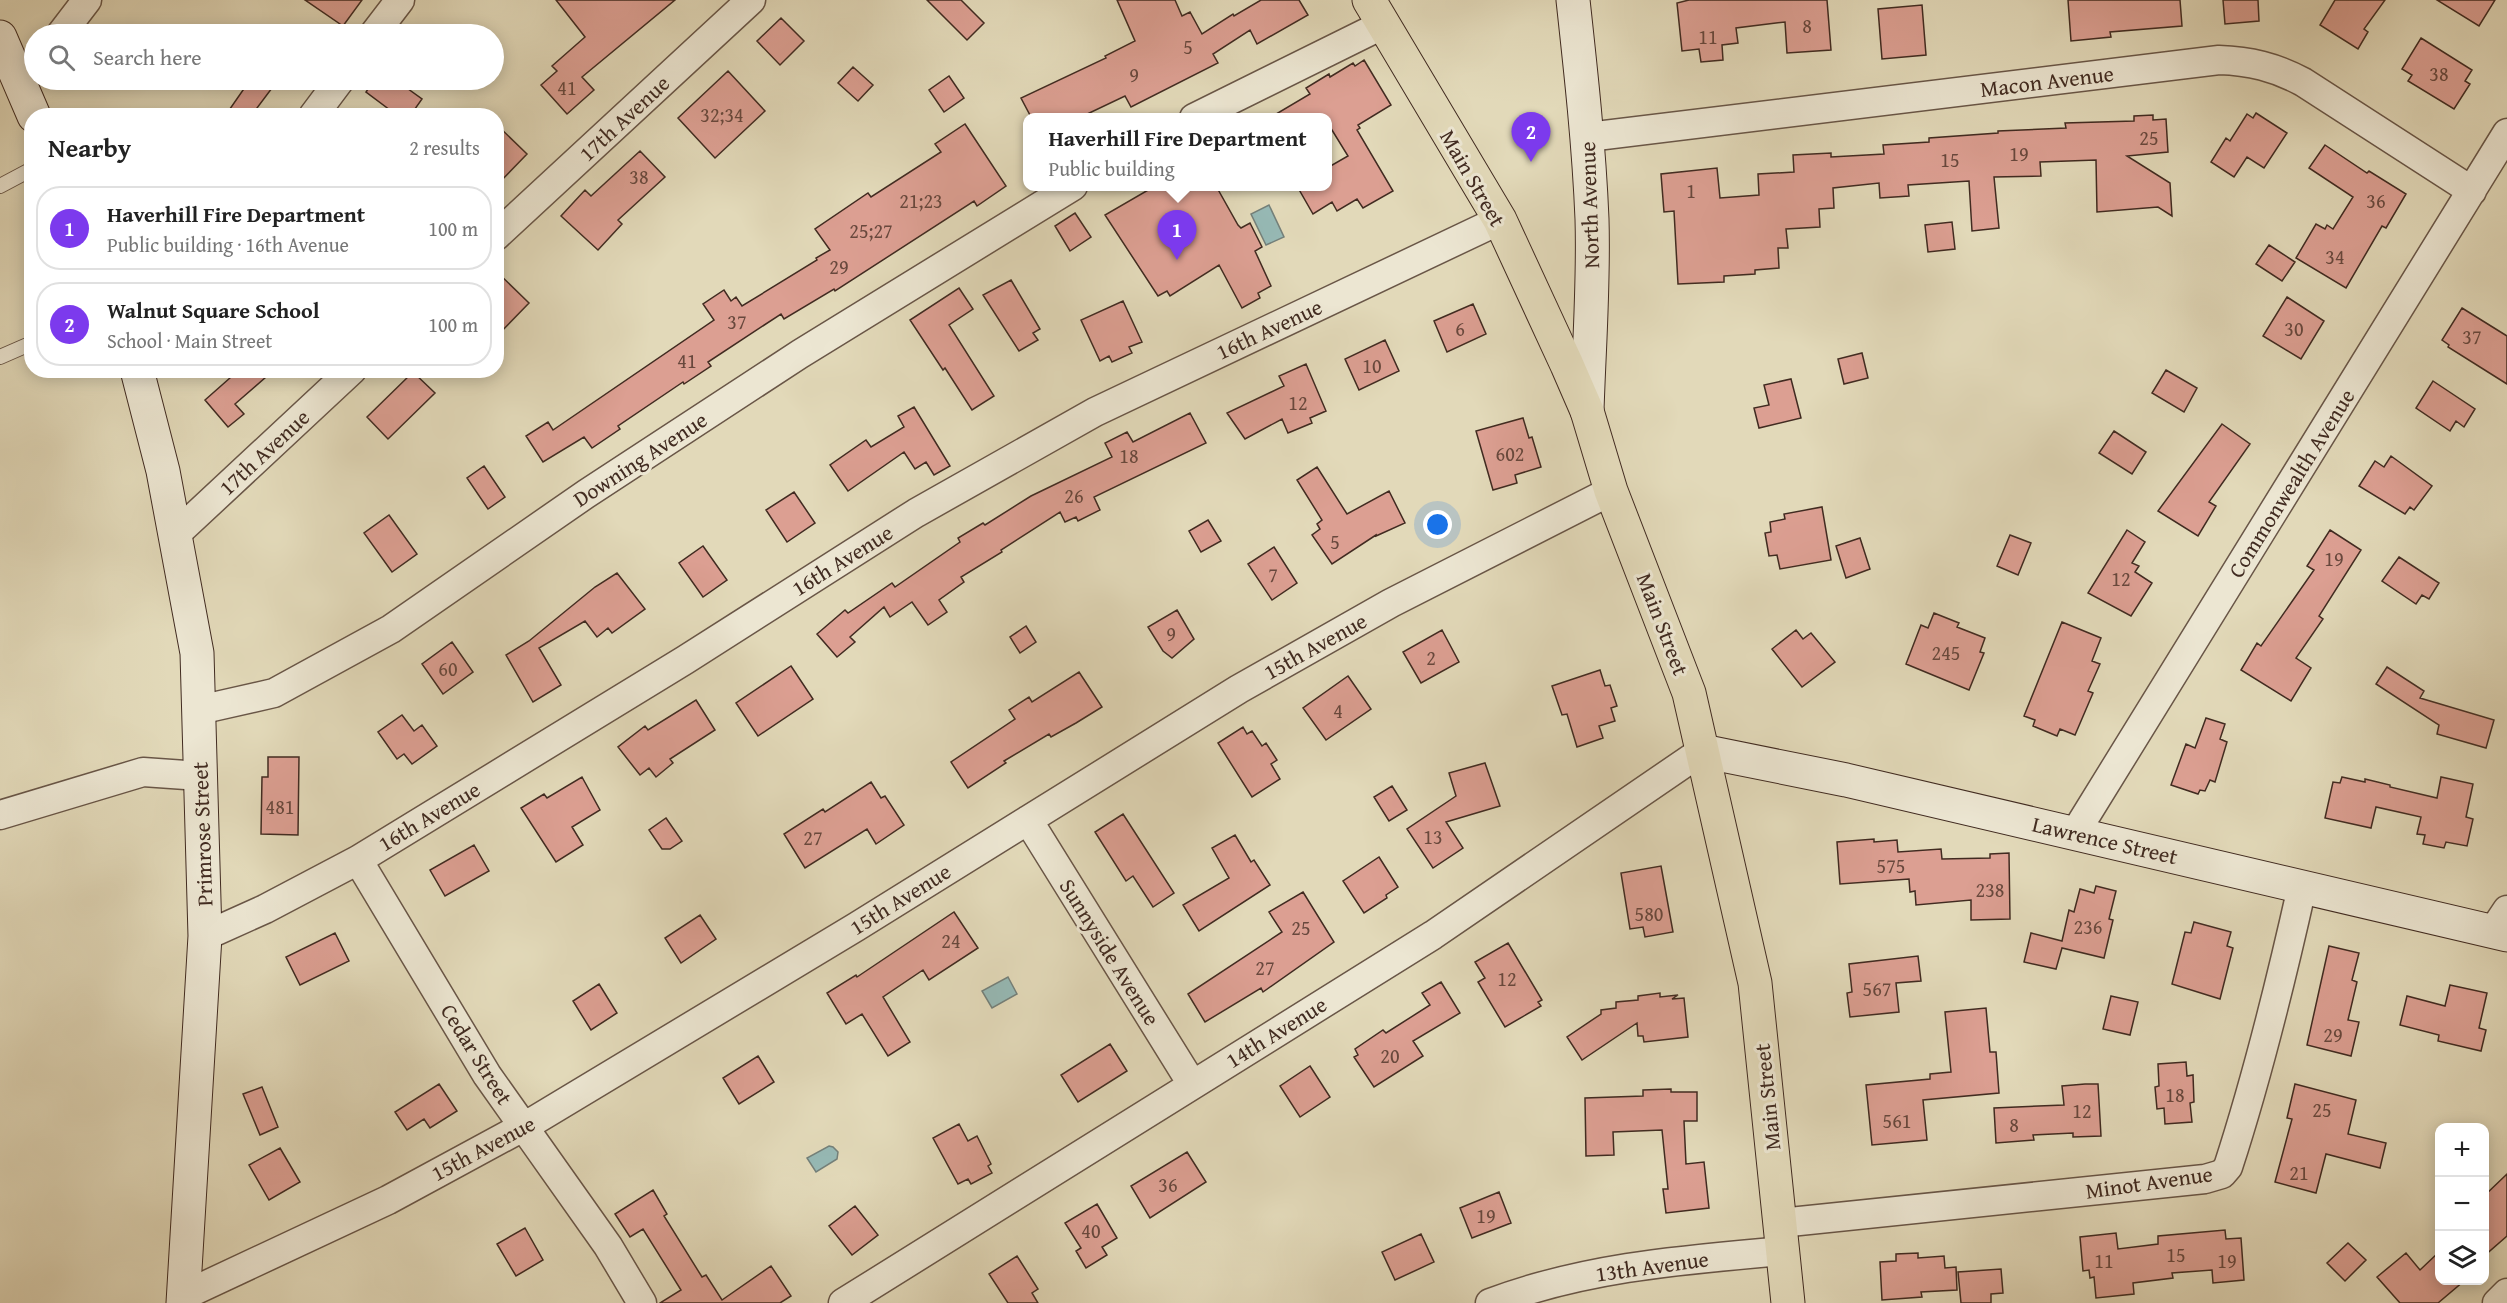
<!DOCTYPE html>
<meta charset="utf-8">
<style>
body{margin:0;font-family:"Gentium Book Plus",serif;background:#f2f2f2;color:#222}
.controls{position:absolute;right:18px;bottom:18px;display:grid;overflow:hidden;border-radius:12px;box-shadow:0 3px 15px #0003}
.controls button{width:54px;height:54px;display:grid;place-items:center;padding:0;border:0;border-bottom:2px solid #e0e0e0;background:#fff;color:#222;font:30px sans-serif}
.you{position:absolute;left:1438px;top:525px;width:21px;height:21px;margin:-15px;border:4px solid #fff;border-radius:50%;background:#1a73e8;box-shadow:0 0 0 9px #1a73e833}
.badge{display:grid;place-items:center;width:39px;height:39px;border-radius:50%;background:#7c3aed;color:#fff;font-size:20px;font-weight:700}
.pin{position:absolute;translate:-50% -50px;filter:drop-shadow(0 2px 3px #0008)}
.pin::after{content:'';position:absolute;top:32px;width:21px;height:18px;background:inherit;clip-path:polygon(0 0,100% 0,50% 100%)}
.popup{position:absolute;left:1023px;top:113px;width:309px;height:78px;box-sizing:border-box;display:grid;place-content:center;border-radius:12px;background:#fff;filter:drop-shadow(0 2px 4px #0005);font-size:20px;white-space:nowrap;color:#767676}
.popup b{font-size:22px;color:#222}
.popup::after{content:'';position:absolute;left:50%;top:100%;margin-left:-12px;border:12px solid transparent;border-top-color:#fff}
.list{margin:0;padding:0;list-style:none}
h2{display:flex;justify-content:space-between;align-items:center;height:78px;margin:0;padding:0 24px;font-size:26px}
h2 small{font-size:20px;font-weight:400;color:#767676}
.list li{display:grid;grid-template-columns:39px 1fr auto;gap:18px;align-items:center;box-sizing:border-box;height:84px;margin:0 12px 12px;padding:0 12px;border:2px solid #e0e0e0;border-radius:24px}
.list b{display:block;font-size:22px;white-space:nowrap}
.list p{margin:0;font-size:20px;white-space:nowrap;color:#767676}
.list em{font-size:20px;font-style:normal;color:#767676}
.icon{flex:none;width:33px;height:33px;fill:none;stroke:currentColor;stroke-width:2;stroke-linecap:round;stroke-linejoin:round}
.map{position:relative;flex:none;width:2507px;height:1303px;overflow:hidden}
.search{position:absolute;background:#fff;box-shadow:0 3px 15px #0003;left:24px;top:24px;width:480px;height:66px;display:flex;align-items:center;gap:15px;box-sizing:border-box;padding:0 21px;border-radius:33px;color:#767676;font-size:22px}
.panel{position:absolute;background:#fff;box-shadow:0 3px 15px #0003;left:24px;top:108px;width:480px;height:270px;border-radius:24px}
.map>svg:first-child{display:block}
.water{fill:#96b9b5;stroke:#74807a;stroke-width:1.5}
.building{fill:#dc9f92;stroke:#412b21;stroke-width:1.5}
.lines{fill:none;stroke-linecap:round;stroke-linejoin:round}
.lane-casing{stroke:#695647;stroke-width:16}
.street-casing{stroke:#695647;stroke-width:31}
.secondary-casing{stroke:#412b21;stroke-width:35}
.primary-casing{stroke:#412b21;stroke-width:35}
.lane{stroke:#ece6d2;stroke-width:14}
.street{stroke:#ece6d2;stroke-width:28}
.secondary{stroke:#ece6d2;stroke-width:33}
.primary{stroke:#e2d9b9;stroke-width:33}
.labels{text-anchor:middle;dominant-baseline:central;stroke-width:6;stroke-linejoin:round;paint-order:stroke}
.number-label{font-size:20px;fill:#68483d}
.street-label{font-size:22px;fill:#412b21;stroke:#ece6d2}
</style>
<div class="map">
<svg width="2507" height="1303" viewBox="0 0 2507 1303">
<rect width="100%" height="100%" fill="#e2d9b9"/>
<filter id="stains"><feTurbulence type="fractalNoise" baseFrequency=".00333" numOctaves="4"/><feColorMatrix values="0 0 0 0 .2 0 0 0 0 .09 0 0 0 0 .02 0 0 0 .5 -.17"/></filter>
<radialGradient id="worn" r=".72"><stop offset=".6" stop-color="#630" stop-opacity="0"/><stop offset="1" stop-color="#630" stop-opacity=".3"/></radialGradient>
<path class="water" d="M1269,205L1284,237L1266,245L1251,214Z
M1008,977L1017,994L992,1008L982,991Z
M829,1146L833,1147L838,1152L837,1159L816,1172L807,1158Z"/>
<path class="building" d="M305,0H362L343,26Z
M556,0H675L582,77L594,90L567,114L541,85L557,71L552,66L585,37Z
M927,0H961L984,23L967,40Z
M1117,0H1175L1182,16L1190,12L1202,34L1233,14L1234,16L1261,0H1299L1308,15L1257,44L1250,30L1213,54L1218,63L1131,107L1125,96L1081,117H1031L1021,98L1106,58L1105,56L1135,41Z
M1689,0H1827L1831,50L1787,53L1785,22L1736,28L1738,43L1722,45L1723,60L1701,62L1699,49L1682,51L1677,3Z
M2068,0H2180L2182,26L2110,32L2111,37L2071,41Z
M2223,0H2258L2259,21L2225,24Z
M2335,0H2385L2364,29L2368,32L2358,49L2320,25Z
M2437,0H2495L2479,26Z
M1922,5L1926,55L1882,59L1878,9Z
M781,18L804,41L780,65L757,41Z
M2421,38L2472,70L2465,81L2470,84L2454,109L2408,81L2412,75L2402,69Z
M1364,60L1391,105L1358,125L1360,128L1357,130L1393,191L1363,208L1357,199L1337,211L1332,202L1313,214L1297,186H1327V168L1348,156L1327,122V117H1271L1310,94L1306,88L1329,74L1330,77L1353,63L1355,66Z
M853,67L873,85L858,101L838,83Z
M728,71L765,111L715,158L678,118Z
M949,76L964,98L944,112L929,90Z
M250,80H278L251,116H225Z
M374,80H388L402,89L404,86L422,99L410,116H398L366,92Z
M2256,113L2287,133L2264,168L2247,157L2234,177L2211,162L2226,138L2230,141L2247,114L2253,118Z
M2153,115V120L2166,119L2168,152L2127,156L2170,183L2172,216L2158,207L2097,212L2096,160L2040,162L2041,176L1994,177L1999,228L1972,231L1969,181L1908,185L1909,196L1880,198L1879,183L1833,188L1834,208L1819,209L1820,227L1786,229L1788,248H1778L1779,268L1755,270V274L1724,276V282L1678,284L1674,211L1664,212L1661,174L1717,168L1720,198L1759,195L1758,174L1794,172L1793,155L1831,153V157L1884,154L1883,145L1929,142V138L1998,133V131L2066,128L2065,123L2134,121V116Z
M496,124L527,154L496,186Z
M965,124L1006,186L977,206L974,201L835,291L834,289L784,319L781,314L708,362L711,366L684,384L683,382L618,426L620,429L592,448L584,437L543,462L526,436L548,422L553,430L714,320L703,304L724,290L731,301L736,297L742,306L817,260L816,258L830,250L815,229L868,193L871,197L941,152L935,144Z
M2325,145L2367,173L2369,171L2406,194L2386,228L2382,226L2346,288L2296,258L2316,224L2325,229L2327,225L2333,229L2353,197L2309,168Z
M640,151L665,177L618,220L622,224L598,250L561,216L585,190L591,196Z
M1155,186H1216L1238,225L1241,228L1250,223L1262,247L1255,251L1271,286L1258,293L1260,298L1242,308L1219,265L1170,296L1167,291L1158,296L1105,215Z
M1075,213L1091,237L1070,251L1055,226Z
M1952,222L1955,249L1928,252L1925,225Z
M2269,245L2295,262L2282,281L2256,264Z
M496,271L529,303L496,337Z
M1011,280L1040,329L1033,333L1038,340L1019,351L983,295Z
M959,288L973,309L949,325L994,396L972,410L945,368L943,370L910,320Z
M2287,297L2324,321L2301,359L2263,336Z
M1123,301L1142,342L1129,347L1132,353L1112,362L1109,356L1100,361L1081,320Z
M1473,304L1486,334L1447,352L1434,321Z
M2462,308L2507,336V384L2448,347L2449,345L2442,340Z
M1385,340L1399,371L1359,390L1345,359Z
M1862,353L1868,378L1844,384L1838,359Z
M1306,364L1326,411L1310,418L1312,423L1288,433L1282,419L1245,439L1227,413L1284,386L1279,376Z
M239,370H274L235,404L244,414L228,427L205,400Z
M2166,370L2197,388L2184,412L2152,393Z
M413,372L435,393L388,439L367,417Z
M1791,379L1801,418L1759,428L1754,408L1769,405L1764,385Z
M2433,381L2475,409L2464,427L2456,421L2450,431L2416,408Z
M914,407L950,466L934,475L926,462L915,469L904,452L848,491L830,465L866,440L871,447L904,427L898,416Z
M1190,413L1206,443L1094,497L1100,510L1078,521L1076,517L1065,522L1060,512L1001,550L1002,552L961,577L964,582L939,600L947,612L928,625L912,602L890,617L884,607L850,637L855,642L837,657L817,634L845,610L848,613L892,583L895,587L960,542L958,538L983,523L985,525L1031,496L1112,457L1105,443L1127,432L1133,442Z
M1523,418L1529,438L1532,437L1541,467L1515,475L1517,483L1493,490L1476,431Z
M2222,424L2250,444L2209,502L2216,506L2198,536L2158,511Z
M2114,431L2146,452L2132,474L2099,453Z
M2391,456L2432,486L2414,510L2410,507L2405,514L2359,486L2375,461L2384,467Z
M484,466L505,497L488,509L467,478Z
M1317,467L1347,514L1389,491L1405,523L1376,536V535L1332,564L1312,535L1320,529L1317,524L1322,520L1297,480Z
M794,492L815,523L787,542L766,510Z
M1822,507L1831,560L1780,569L1777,555L1769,556L1765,533L1771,532L1770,522L1785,519L1784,514Z
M389,515L417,554L392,572L364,533Z
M1208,520L1221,541L1201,552L1189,531Z
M2127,530L2145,542L2132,563L2139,566L2135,572L2152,583L2131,616L2088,593Z
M2330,530L2361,550L2319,616L2323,619L2296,658L2311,668L2291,701L2241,670L2257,643L2261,646L2314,570L2307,566Z
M2010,535L2031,543L2018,575L1997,566Z
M1860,538L1870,569L1846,578L1836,546Z
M703,546L727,580L703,597L679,563Z
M1274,547L1297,583L1272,600L1248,564Z
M2399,557L2439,583L2429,599L2422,595L2416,604L2382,581Z
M617,573L645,609L612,633L608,628L597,637L585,621L539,648L561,685L533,702L506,655L529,641L595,587Z
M1177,610L1194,639L1172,658L1163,651L1148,627Z
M1934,613L1959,623L1957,627L1985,638L1980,652L1984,653L1969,690L1906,664L1921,625L1928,628Z
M2062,622L2101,638L2092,661L2100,664L2088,691L2093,693L2075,735L2060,729L2057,736L2033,726L2035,720L2024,716Z
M1026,626L1036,642L1020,653L1010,637Z
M1442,630L1459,662L1421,683L1403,652Z
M1796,630L1803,639L1811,633L1835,662L1802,687L1772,649Z
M452,642L473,672L443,694L422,664Z
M791,666L813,699L758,736L736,703Z
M2387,667L2424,691L2420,698L2494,720L2486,748L2437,734L2439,725L2376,684Z
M1600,670L1605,686L1610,685L1617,706L1611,708L1615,721L1599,726L1603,738L1577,747L1567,714L1562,715L1552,686Z
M1079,672L1102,707L1076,723L1051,737L1049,734L1004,761L1006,763L968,788L951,762L1015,719L1009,710L1029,697L1032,702Z
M1348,676L1371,709L1326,740L1303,708Z
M696,700L715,730L670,759L673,763L656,777L649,768L640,775L618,747L645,726L648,730Z
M402,715L414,731L422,725L437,746L412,764L404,754L397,759L378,732Z
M2206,718L2225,724L2220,739L2227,742L2215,782L2210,780L2205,791L2200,790L2198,794L2171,785L2186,744L2195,748Z
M1243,727L1247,734L1252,731L1262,746L1266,743L1277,760L1271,764L1280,779L1252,797L1218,743Z
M268,757H299L298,835L261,834L262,777H268Z
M1485,763L1500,806L1446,822L1463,848L1433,868L1407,829L1456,796L1449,773Z
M582,777L600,810L572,827L583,845L556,862L521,808L544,794L547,798Z
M2342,777L2365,782V779L2390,785V787L2437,798L2441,777L2473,784L2466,817L2473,819L2467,846L2446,842L2444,848L2423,844L2425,835L2417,834L2421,817L2376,807L2371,828L2325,818L2333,782L2340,783Z
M871,782L881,798L885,796L904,825L876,844L867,829L805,868L784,834L823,809L825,812Z
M1392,786L1407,810L1389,821L1374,797Z
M1123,814L1174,893L1153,907L1133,876L1126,881L1095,832Z
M666,818L682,841L670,849H662L649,830Z
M1235,835L1251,862L1254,860L1270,885L1199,931L1183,905L1229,878L1212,848Z
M1874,839V842L1897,840L1898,852L1941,849L1942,859L1990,858V854L2009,853L2010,919L1971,920V900L1916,905L1915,891L1910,892L1909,879L1840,884L1837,842Z
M474,845L489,871L445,896L430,870Z
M1379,857L1398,887L1386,895L1387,898L1364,913L1343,881Z
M1661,866L1673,932L1645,937L1643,927L1630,929L1621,873Z
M2096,886L2116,891L2109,919L2113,920L2104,958L2062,948L2056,969L2024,962L2031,933L2062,941L2069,910L2074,912L2080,889L2094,893Z
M1303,892L1334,942L1263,992L1261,988L1205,1022L1188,994L1282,932L1269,912Z
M954,912L978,948L929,980L923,970L883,997L910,1042L888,1056L862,1014L846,1024L827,993L856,975L857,977Z
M700,915L716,939L681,963L665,938Z
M2194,922L2231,932L2227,946L2233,948L2220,999L2172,984L2185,932L2191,933Z
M335,933L349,961L300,985L286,957Z
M1508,943L1542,1000L1538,1002L1541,1006L1505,1027L1478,982L1485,978L1475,962Z
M2329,946L2359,953L2352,980L2357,982L2348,1020L2359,1022L2351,1056L2307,1045Z
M1918,956L1921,981L1896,983L1899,1012L1850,1017L1847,993L1852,992L1849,964Z
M1441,982L1460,1013L1413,1041L1423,1056L1374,1087L1354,1057L1358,1055L1355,1049L1383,1030L1386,1033L1430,1005L1422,993Z
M599,984L617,1013L591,1030L573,1001Z
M2450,985L2487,993L2479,1028L2486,1030L2481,1051L2438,1041L2439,1035L2400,1025L2407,996L2445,1006Z
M1660,993V997L1678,995L1672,999L1684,998L1688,1037L1644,1042L1643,1036H1638L1637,1023L1582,1060L1567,1037L1601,1014V1010L1616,1008V1002L1638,1000V996Z
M2111,996L2138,1002L2130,1035L2103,1029Z
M1986,1008L1990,1052H1996L1999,1093L1923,1100L1927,1140L1872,1145L1866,1085L1930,1079V1074L1951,1072L1945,1012Z
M1110,1044L1127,1071L1078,1102L1061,1075Z
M758,1056L774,1082L739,1104L723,1078Z
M2186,1062L2187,1076L2193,1075L2194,1102L2190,1103L2192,1122L2165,1124L2164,1108L2157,1109L2155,1087L2159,1086L2158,1064Z
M1310,1066L1330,1097L1300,1117L1280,1086Z
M439,1084L457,1111L430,1128L424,1119L407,1130L395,1112Z
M2085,1084H2098L2101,1136L2073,1137V1133L2033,1135L2034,1140L1996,1143L1994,1108L2064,1105L2062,1086Z
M2295,1084L2356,1100L2348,1134L2386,1143L2380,1168L2326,1154L2316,1193L2275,1182L2292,1119L2287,1118Z
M262,1087L278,1127L260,1135L243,1094Z
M1671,1089V1092H1697V1121H1684L1686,1164L1704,1162L1709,1208L1666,1213L1663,1189H1668L1662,1130L1613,1132L1614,1155L1586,1156L1585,1098L1643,1096V1090Z
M959,1124L968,1141L977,1136L991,1164L988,1166L992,1173L971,1184L968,1179L958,1184L933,1138Z
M280,1148L300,1182L269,1200L249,1165Z
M1187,1152L1206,1182L1150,1218L1131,1186Z
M2507,1174V1236L2484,1256V1196Z
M653,1190L667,1214L664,1216L702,1277L706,1275L722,1300L771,1266L791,1296L780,1303H660L681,1290L643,1229L630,1237L615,1214Z
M1499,1192L1511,1223L1472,1238L1460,1208Z
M1097,1204L1117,1238L1102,1247L1107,1255L1086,1268L1076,1251L1081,1248L1065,1223Z
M855,1206L878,1235L852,1255L829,1226Z
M525,1228L543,1260L516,1276L497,1244Z
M2225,1230L2226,1239L2241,1238L2244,1280L2213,1283L2212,1270L2172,1273L2173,1278L2133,1283L2134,1294L2096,1298L2094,1277L2090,1278L2089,1270L2083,1271L2080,1237L2116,1233L2118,1249L2158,1244V1236Z
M1421,1234L1434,1262L1395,1280L1382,1252Z
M2348,1243L2366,1260L2345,1281L2327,1263Z
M2439,1252V1281H2464L2438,1303H2400L2377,1277L2406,1253L2420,1270Z
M1918,1253V1258L1944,1256L1945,1268L1956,1267L1957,1290L1921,1292L1922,1297L1882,1300L1880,1262L1896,1261V1254Z
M1017,1256L1038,1289L1032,1293L1038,1303H1008L989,1274Z
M2001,1269L2003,1293L1991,1294V1303H1961L1958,1272Z"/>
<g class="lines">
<defs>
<path id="lane" d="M0,186L32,169
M0,357L32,343"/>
<path id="street" d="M61,34L87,0
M374,34L400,0
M313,116L340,80
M1194,118L1382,25
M1588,137L2219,60C2250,61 2275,67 2303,82L2472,191
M496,236L751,0
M176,534L352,370
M199,710L274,693L391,629L586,494L800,354L1073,186
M0,815L143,772L200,776
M1028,820L1192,1084
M2075,833L2507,133
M358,860L487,1075L608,1246L642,1303
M2493,931L2507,910
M205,936L265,909L358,860L685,660L916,513L1095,412L1500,220
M1780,1223L2205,1179L2222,1174L2228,1167C2258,1075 2281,981 2302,887
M183,1296L388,1200L532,1122L856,927L1239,689L1391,603L1611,491
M843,1303L1433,935L1702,751
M1490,1303C1586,1267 1682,1260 1783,1251
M2497,1303L2507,1293"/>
<path id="secondary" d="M1573,0C1581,73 1589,146 1592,219C1594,283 1589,347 1587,411
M0,37L34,116
M137,370L163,471L197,653L205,936L183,1303
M1702,751L1846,780L2507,935"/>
<path id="primary" d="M1369,0L1500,220L1567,365L1587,411L1611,491L1689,693L1755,983L1788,1303"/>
</defs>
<use href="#lane" class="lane-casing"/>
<use href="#street" class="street-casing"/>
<use href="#secondary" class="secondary-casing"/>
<use href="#primary" class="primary-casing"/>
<use href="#lane" class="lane"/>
<use href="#street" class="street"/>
<use href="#secondary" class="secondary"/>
<use href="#primary" class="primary"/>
</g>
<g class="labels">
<g class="number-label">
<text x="1807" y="25">8</text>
<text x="1708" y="36">11</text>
<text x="1188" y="46">5</text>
<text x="2439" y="73">38</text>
<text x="1134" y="74">9</text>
<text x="567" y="87">41</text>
<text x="722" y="114">32;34</text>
<text x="2149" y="137">25</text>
<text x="2019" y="153">19</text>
<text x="1950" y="159">15</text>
<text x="639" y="176">38</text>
<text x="1691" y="190">1</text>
<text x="921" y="200">21;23</text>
<text x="2376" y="200">36</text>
<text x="871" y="230">25;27</text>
<text x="2335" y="256">34</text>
<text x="839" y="266">29</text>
<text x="737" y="321">37</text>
<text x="1460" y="328">6</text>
<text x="2294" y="328">30</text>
<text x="2472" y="336">37</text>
<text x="687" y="360">41</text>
<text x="1372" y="365">10</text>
<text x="1298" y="402">12</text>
<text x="1510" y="453">602</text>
<text x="1129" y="455">18</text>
<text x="1074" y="495">26</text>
<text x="1335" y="541">5</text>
<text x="2334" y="558">19</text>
<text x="1273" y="574">7</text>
<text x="2121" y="578">12</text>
<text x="1171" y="633">9</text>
<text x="1946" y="652">245</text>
<text x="1431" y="657">2</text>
<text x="448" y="668">60</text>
<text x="1338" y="710">4</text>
<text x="280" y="806">481</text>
<text x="1433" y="836">13</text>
<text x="813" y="837">27</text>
<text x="1891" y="865">575</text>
<text x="1990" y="889">238</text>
<text x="1649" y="913">580</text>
<text x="2088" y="926">236</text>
<text x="1301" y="927">25</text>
<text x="951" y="940">24</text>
<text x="1265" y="967">27</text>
<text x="1507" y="978">12</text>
<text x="1877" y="988">567</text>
<text x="2333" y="1034">29</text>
<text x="1390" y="1055">20</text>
<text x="2175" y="1094">18</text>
<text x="2322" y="1109">25</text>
<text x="2082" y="1110">12</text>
<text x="1897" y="1120">561</text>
<text x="2014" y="1124">8</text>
<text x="2299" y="1172">21</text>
<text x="1168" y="1184">36</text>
<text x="1486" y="1215">19</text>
<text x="1091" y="1230">40</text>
<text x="2176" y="1254">15</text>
<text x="2104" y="1260">11</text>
<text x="2227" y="1260">19</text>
</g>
<g class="street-label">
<text transform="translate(2047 81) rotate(-7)">Macon Avenue</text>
<text transform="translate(624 118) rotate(-43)">17th Avenue</text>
<text transform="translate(1473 178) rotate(60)">Main Street</text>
<text transform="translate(1589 205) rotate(-92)">North Avenue</text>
<text transform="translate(1269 329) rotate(-25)">16th Avenue</text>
<text transform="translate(264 452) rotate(-43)">17th Avenue</text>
<text transform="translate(640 459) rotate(-33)">Downing Avenue</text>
<text transform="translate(2291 483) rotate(-58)">Commonwealth Avenue</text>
<text transform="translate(842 560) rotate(-32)">16th Avenue</text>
<text transform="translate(1663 624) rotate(69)">Main Street</text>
<text transform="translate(1315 646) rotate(-29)">15th Avenue</text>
<text transform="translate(429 816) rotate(-31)">16th Avenue</text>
<text transform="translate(202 834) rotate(-92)">Primrose Street</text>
<text transform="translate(2105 840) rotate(13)">Lawrence Street</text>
<text transform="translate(900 899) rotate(-32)">15th Avenue</text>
<text transform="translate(1110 952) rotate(58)">Sunnyside Avenue</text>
<text transform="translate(1276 1032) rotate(-32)">14th Avenue</text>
<text transform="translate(477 1054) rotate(58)">Cedar Street</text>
<text transform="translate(1767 1097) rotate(-96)">Main Street</text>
<text transform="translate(483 1148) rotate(-28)">15th Avenue</text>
<text transform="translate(2149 1182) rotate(-8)">Minot Avenue</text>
<text transform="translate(1652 1266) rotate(-8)">13th Avenue</text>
</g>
</g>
<rect width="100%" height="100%" filter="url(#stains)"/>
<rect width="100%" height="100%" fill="url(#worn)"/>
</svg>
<div class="controls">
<button>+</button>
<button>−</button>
<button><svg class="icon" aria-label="layers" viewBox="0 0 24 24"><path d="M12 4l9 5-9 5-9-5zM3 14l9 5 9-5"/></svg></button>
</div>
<div class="you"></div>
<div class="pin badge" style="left:1177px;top:260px">1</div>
<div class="popup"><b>Haverhill Fire Department</b>Public building</div>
<div class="pin badge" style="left:1531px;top:162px">2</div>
<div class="search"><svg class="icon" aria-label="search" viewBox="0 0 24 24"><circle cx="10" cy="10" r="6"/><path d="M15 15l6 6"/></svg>Search here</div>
<section class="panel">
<h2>Nearby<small>2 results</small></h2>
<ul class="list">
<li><span class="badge">1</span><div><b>Haverhill Fire Department</b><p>Public building · 16th Avenue</p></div><em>100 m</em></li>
<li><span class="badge">2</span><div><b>Walnut Square School</b><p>School · Main Street</p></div><em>100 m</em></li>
</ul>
</section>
</div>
